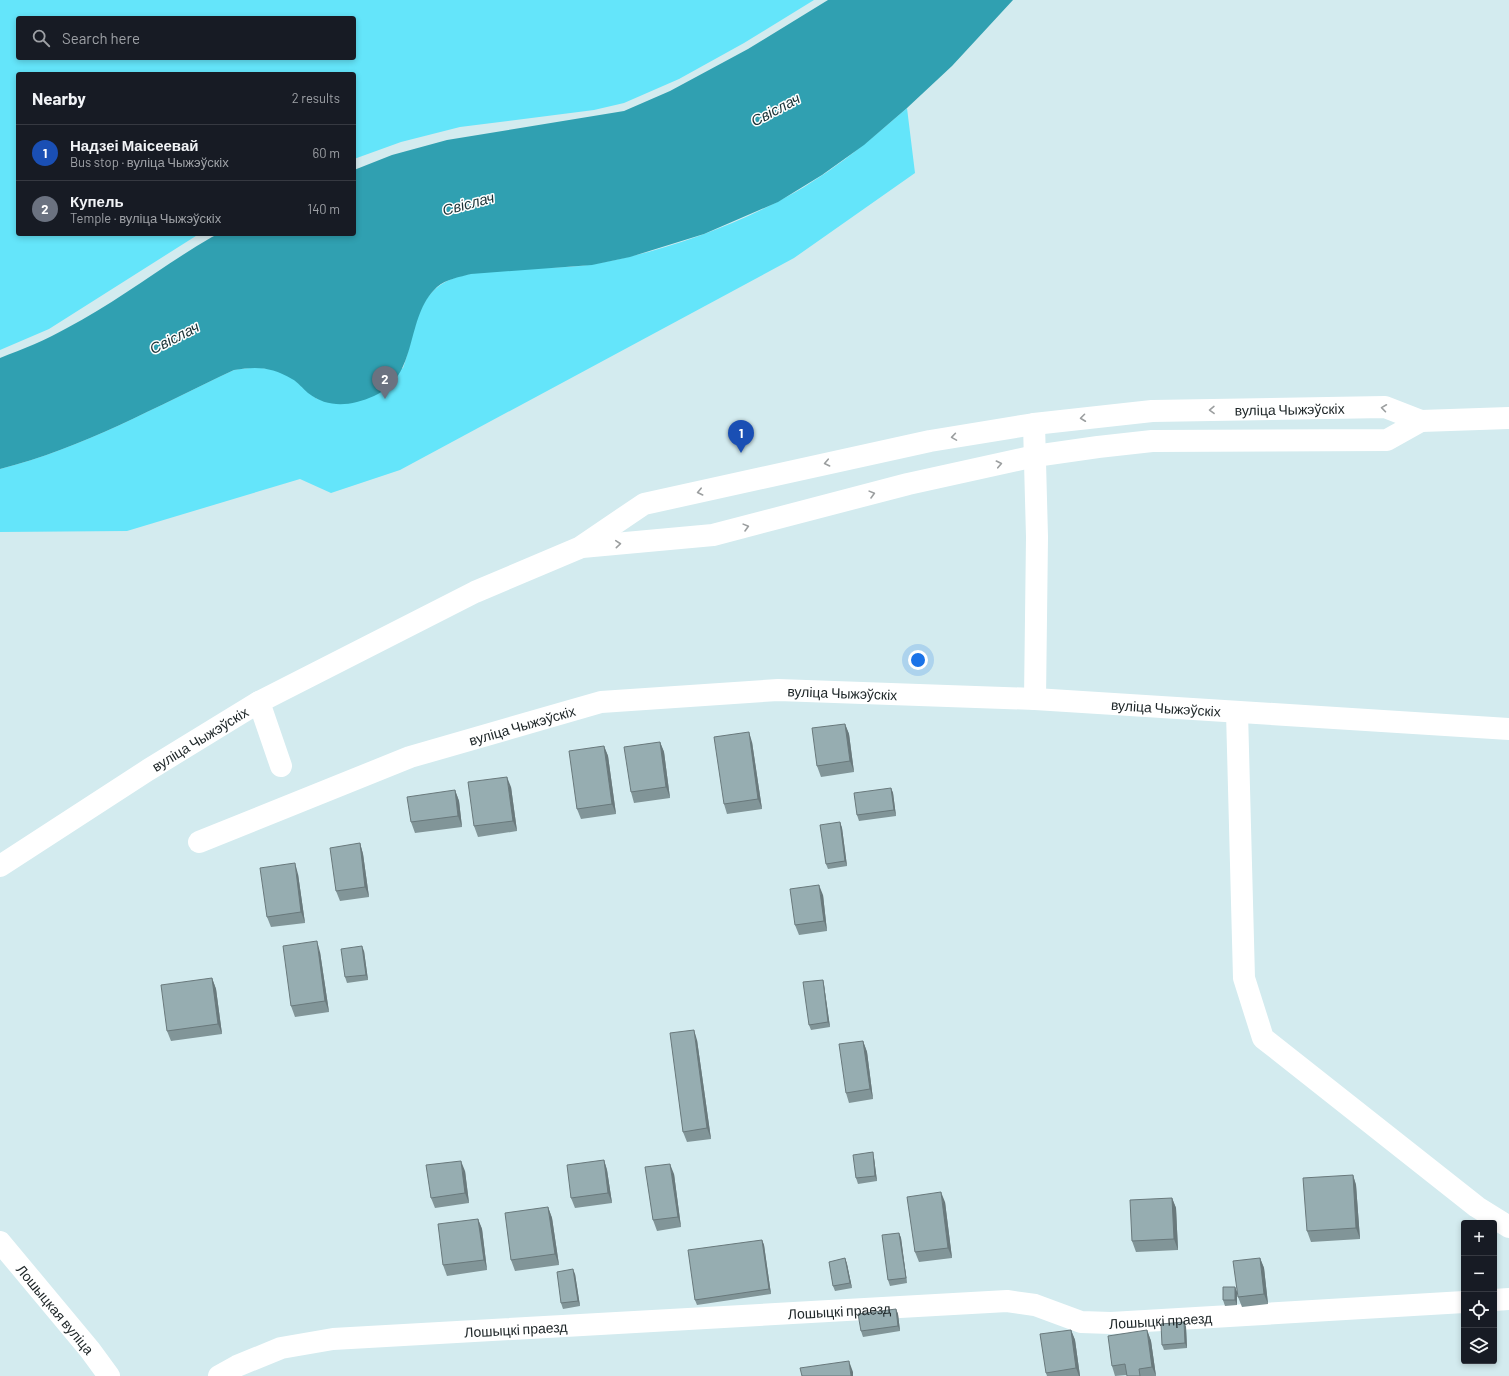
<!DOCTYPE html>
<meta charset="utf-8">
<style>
body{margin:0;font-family:Barlow,sans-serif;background:#20242c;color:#f1f3f6}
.controls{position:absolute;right:12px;bottom:12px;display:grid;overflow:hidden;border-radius:4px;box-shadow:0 2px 6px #0003}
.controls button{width:36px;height:36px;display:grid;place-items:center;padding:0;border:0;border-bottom:1px solid #363941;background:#171b24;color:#f1f3f6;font:20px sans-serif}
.you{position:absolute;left:918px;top:660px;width:14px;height:14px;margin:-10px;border:3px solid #fff;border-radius:50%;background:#1a73e8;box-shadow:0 0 0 6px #1a73e833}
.badge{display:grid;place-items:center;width:26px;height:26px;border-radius:50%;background:#b45309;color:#fff;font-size:13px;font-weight:700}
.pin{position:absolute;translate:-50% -33px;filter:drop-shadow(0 1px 2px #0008)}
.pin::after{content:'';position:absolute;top:21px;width:14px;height:12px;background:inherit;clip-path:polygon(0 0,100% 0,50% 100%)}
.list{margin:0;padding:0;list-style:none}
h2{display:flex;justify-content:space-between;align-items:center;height:52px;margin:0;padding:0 16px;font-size:17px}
h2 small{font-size:13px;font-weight:400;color:#9ea1a6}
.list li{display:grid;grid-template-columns:26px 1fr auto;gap:12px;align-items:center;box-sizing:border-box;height:56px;padding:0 16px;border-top:1px solid #363941}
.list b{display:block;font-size:15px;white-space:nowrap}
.list p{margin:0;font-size:13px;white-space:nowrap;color:#9ea1a6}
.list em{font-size:13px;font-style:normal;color:#9ea1a6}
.icon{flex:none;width:22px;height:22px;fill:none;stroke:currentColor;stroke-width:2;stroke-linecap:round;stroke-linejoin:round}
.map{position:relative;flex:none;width:1509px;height:1376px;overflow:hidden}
.search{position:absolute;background:#171b24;box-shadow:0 2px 6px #0003;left:16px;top:16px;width:340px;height:44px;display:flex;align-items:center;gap:10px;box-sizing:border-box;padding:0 14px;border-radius:4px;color:#9ea1a6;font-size:15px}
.panel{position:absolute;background:#171b24;box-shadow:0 2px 6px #0003;left:16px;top:72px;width:340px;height:164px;border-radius:4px}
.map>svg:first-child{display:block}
.green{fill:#64e5fa;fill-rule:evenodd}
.water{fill:#30a0b1}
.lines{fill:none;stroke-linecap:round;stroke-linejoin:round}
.minor{stroke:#fff;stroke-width:22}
.wall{fill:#819598}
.shaded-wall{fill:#69797c}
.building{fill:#96adb1;stroke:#69797c}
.oneway{stroke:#9b9e9f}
.labels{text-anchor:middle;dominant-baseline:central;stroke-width:3;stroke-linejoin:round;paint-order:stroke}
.street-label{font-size:14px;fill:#20282a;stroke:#fff}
.water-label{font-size:15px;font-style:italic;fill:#1b3337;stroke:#fff}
</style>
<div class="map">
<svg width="1509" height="1376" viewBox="0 0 1509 1376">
<rect width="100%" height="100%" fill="#d3ebef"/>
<path class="green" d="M0,0H814L744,43L679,79L624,103L594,110L460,127L401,142L354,159V74H18V234H199L49,329L0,350ZM18,18H354V58H18Z
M907,108L915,173L794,258L400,470L331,493L300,479L127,531L0,532V469C83,448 157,406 234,370C255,366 277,366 295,380C302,387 309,393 317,399L403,368C413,342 414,304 439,286C471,262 553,272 594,264C657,253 720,231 777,202C825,178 867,143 907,108Z"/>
<path class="water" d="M828,0H1013L952,66L907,108L864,145L822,175L778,202L704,234L630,257L592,265L471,274C460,277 446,279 437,287C404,317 420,376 374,396C351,406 329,409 308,393C303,389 298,382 292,379C272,367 257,366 234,370C157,406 83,448 0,469V358C23,349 46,340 67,328C117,302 162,266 212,237L218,234H354V170L392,155L447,140L624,111L670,91L748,49Z"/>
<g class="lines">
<g class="minor">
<path d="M1034,424L1037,537L1035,699"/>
<path d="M582,547L713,535L908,484L1035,456L1098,447L1152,441L1387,440L1421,421"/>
<path d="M259,702L281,766"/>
<path d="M1237,712L1244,978L1263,1038L1477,1207L1509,1227"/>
<path id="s1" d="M199,842L410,757L601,702L778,690L1035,699L1509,729"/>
<path id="s2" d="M0,866L148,770L259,702L475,592L579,548L644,504L930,441L1034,424L1152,411L1385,407L1421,421L1509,418"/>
<path id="s3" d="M0,1242L90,1350L109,1376"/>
<path d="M1494,1300L1509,1299"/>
<path id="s4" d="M219,1376L237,1366L281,1348L333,1339L1007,1301L1035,1305L1081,1322L1111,1323L1464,1302"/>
</g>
</g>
<path class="wall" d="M845,724L849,734L854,772L821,777L817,766Z
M660,742L664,752L670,798L634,803L631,792Z
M752,742L762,809L727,814L724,804Z
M604,746L608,756L616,814L581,819L577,809Z
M511,787L517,831L478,837L474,826Z
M891,788L893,793L896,816L859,821L857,815Z
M455,790L459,801L462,827L415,833L411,822Z
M840,822L842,828L847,866L828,869L826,864Z
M360,843L363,854L369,897L340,901L336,891Z
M298,874L305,923L271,927L267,917Z
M823,895L827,931L799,935L795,925Z
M364,951L368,980L347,983L345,977Z
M320,952L329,1012L295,1017L291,1006Z
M212,978L216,989L222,1034L171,1041L167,1031Z
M823,980L824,985L830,1027L811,1030L809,1025Z
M697,1040L711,1139L687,1142L683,1132Z
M863,1041L867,1052L873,1099L849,1103L846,1093Z
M874,1158L877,1181L858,1184L856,1178Z
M604,1160L607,1170L612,1203L575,1208L571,1198Z
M465,1171L469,1203L435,1208L431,1198Z
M674,1174L681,1227L657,1231L653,1220Z
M1353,1175L1356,1185L1360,1239L1311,1242L1307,1231Z
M1172,1198L1176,1208L1178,1250L1136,1252L1132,1241Z
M945,1202L952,1258L919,1262L915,1252Z
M548,1207L552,1218L559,1265L515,1271L511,1260Z
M478,1219L482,1229L487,1270L447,1276L443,1265Z
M899,1233L901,1238L907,1283L890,1286L888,1280Z
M762,1240L764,1245L771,1294L697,1305L695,1300Z
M845,1258L847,1264L852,1288L835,1291L833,1286Z
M1260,1258L1264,1268L1268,1304L1242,1307L1238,1297Z
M575,1274L580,1306L563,1309L561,1303Z
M1235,1287L1237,1292V1305L1225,1306L1223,1300Z
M896,1309L898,1314L900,1331L863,1337L861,1331Z
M1184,1322L1186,1327L1187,1348L1164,1350L1162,1345Z
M1071,1330L1075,1340L1080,1376H1047L1046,1373Z
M1147,1330L1151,1341L1156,1376H1127V1375L1115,1376L1112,1366Z"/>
<path class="shaded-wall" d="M845,724L849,734L854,772L850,761Z
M749,732L752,742L762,809L758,799Z
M660,742L664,752L670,798L666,787Z
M604,746L608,756L616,814L612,804Z
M507,777L511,787L517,831L513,821Z
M891,788L893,793L896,816L894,810Z
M455,790L459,801L462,827L458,816Z
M840,822L842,828L847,866L845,861Z
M360,843L363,854L369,897L365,887Z
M295,863L298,874L305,923L301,912Z
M819,885L823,895L827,931L824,921Z
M317,941L320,952L329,1012L325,1001Z
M362,946L364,951L368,980L366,975Z
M212,978L216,989L222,1034L218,1024Z
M823,980L824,985L830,1027L828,1022Z
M694,1030L697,1040L711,1139L707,1128Z
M863,1041L867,1052L873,1099L870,1089Z
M873,1152L874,1158L877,1181L875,1176Z
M604,1160L607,1170L612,1203L608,1193Z
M461,1161L465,1171L469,1203L465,1193Z
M670,1164L674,1174L681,1227L678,1217Z
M1353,1175L1356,1185L1360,1239L1356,1228Z
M941,1192L945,1202L952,1258L948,1248Z
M1172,1198L1176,1208L1178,1250L1174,1239Z
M548,1207L552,1218L559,1265L555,1254Z
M478,1219L482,1229L487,1270L484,1260Z
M899,1233L901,1238L907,1283L906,1278Z
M762,1240L764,1245L771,1294L769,1289Z
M845,1258L847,1264L852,1288L850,1283Z
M1260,1258L1264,1268L1268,1304L1264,1294Z
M573,1269L575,1274L580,1306L578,1301Z
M1235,1287L1237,1292V1305L1235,1300Z
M896,1309L898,1314L900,1331L898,1326Z
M1184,1322L1186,1327L1187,1348L1185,1343Z
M1071,1330L1075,1340L1080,1376H1079L1076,1368Z
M1147,1330L1151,1341L1156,1376L1152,1367Z
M849,1361L853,1372V1376H851Z"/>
<path class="building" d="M845,724L850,761L817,766L812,728Z
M749,732L758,799L724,804L714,737Z
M660,742L666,787L631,792L624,747Z
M604,746L612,804L577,809L569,751Z
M507,777L513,821L474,826L468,782Z
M891,788L894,810L857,815L854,793Z
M455,790L458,816L411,822L407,797Z
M840,822L845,861L826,864L820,825Z
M360,843L365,887L336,891L330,848Z
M295,863L301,912L267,917L260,868Z
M819,885L824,921L795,925L790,889Z
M317,941L325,1001L291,1006L283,946Z
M362,946L366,975L345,977L341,949Z
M212,978L218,1024L167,1031L161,985Z
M823,980L828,1022L809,1025L803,982Z
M694,1030L707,1128L683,1132L670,1033Z
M863,1041L870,1089L846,1093L839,1044Z
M873,1152L875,1176L856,1178L853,1155Z
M604,1160L608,1193L571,1198L567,1165Z
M461,1161L465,1193L431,1198L426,1165Z
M670,1164L678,1217L653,1220L645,1167Z
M1353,1175L1356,1228L1307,1231L1303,1178Z
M941,1192L948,1248L915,1252L907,1197Z
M1172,1198L1174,1239L1132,1241L1130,1200Z
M548,1207L555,1254L511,1260L505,1213Z
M478,1219L484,1260L443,1265L438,1224Z
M899,1233L906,1278L888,1280L882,1235Z
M762,1240L769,1289L695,1300L688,1250Z
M845,1258L850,1283L833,1286L829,1262Z
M1260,1258L1264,1294L1238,1297L1233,1261Z
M573,1269L578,1301L561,1303L557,1272Z
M1223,1287H1235V1300H1223Z
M896,1309L898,1326L861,1331L858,1314Z
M1184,1322L1185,1343L1162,1345L1161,1324Z
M1071,1330L1076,1368L1046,1373L1040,1334Z
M1147,1330L1152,1367L1139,1369L1140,1376H1127L1125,1364L1112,1366L1108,1336Z
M849,1361L851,1376H802L800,1368Z"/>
<defs><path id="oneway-chevron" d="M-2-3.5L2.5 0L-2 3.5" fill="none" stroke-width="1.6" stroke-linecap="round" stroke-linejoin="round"/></defs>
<g class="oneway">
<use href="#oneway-chevron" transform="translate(1384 408) rotate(-172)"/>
<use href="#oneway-chevron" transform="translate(1212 410) rotate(179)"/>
<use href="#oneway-chevron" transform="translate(1083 418) rotate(173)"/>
<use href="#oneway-chevron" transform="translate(954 437) rotate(171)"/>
<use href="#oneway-chevron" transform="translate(827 463) rotate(168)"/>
<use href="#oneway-chevron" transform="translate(999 464) rotate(-12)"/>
<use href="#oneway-chevron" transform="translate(700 492) rotate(167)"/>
<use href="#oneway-chevron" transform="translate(872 494) rotate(-15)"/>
<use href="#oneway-chevron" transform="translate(746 527) rotate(-15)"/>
<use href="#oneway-chevron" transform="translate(618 544) rotate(-5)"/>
</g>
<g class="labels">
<g class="street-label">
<text stroke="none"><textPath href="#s2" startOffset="1395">вуліца Чыжэўскіх</textPath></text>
<text stroke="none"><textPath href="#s1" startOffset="668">вуліца Чыжэўскіх</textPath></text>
<text stroke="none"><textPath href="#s1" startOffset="992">вуліца Чыжэўскіх</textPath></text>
<text stroke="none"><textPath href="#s1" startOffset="344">вуліца Чыжэўскіх</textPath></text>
<text stroke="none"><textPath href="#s2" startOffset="237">вуліца Чыжэўскіх</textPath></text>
<text stroke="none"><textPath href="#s3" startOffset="87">Лошыцкая вуліца</textPath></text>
<text stroke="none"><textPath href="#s4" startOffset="628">Лошыцкі праезд</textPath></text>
<text stroke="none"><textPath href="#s4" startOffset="953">Лошыцкі праезд</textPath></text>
<text stroke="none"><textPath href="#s4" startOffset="304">Лошыцкі праезд</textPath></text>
</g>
<g class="water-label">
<text transform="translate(775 109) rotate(-28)">Свіслач</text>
<text transform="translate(468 203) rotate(-15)">Свіслач</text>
<text transform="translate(174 337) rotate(-27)">Свіслач</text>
</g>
</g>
</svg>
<div class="controls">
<button>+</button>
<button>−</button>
<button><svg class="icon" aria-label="locate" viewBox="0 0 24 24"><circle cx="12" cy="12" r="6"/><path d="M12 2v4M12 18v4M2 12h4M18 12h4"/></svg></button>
<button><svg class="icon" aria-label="layers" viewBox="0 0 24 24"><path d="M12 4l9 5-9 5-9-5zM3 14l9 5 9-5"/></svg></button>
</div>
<div class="you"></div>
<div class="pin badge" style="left:741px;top:453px;background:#1a4fb4">1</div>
<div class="pin badge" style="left:385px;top:399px;background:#6b7280">2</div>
<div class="search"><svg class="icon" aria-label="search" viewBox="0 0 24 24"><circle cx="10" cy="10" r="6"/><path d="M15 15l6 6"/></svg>Search here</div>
<section class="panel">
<h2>Nearby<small>2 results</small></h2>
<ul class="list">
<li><span class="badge" style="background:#1a4fb4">1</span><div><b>Надзеі Маісеевай</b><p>Bus stop · вуліца Чыжэўскіх</p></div><em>60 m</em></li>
<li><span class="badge" style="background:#6b7280">2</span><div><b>Купель</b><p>Temple · вуліца Чыжэўскіх</p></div><em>140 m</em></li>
</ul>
</section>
</div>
